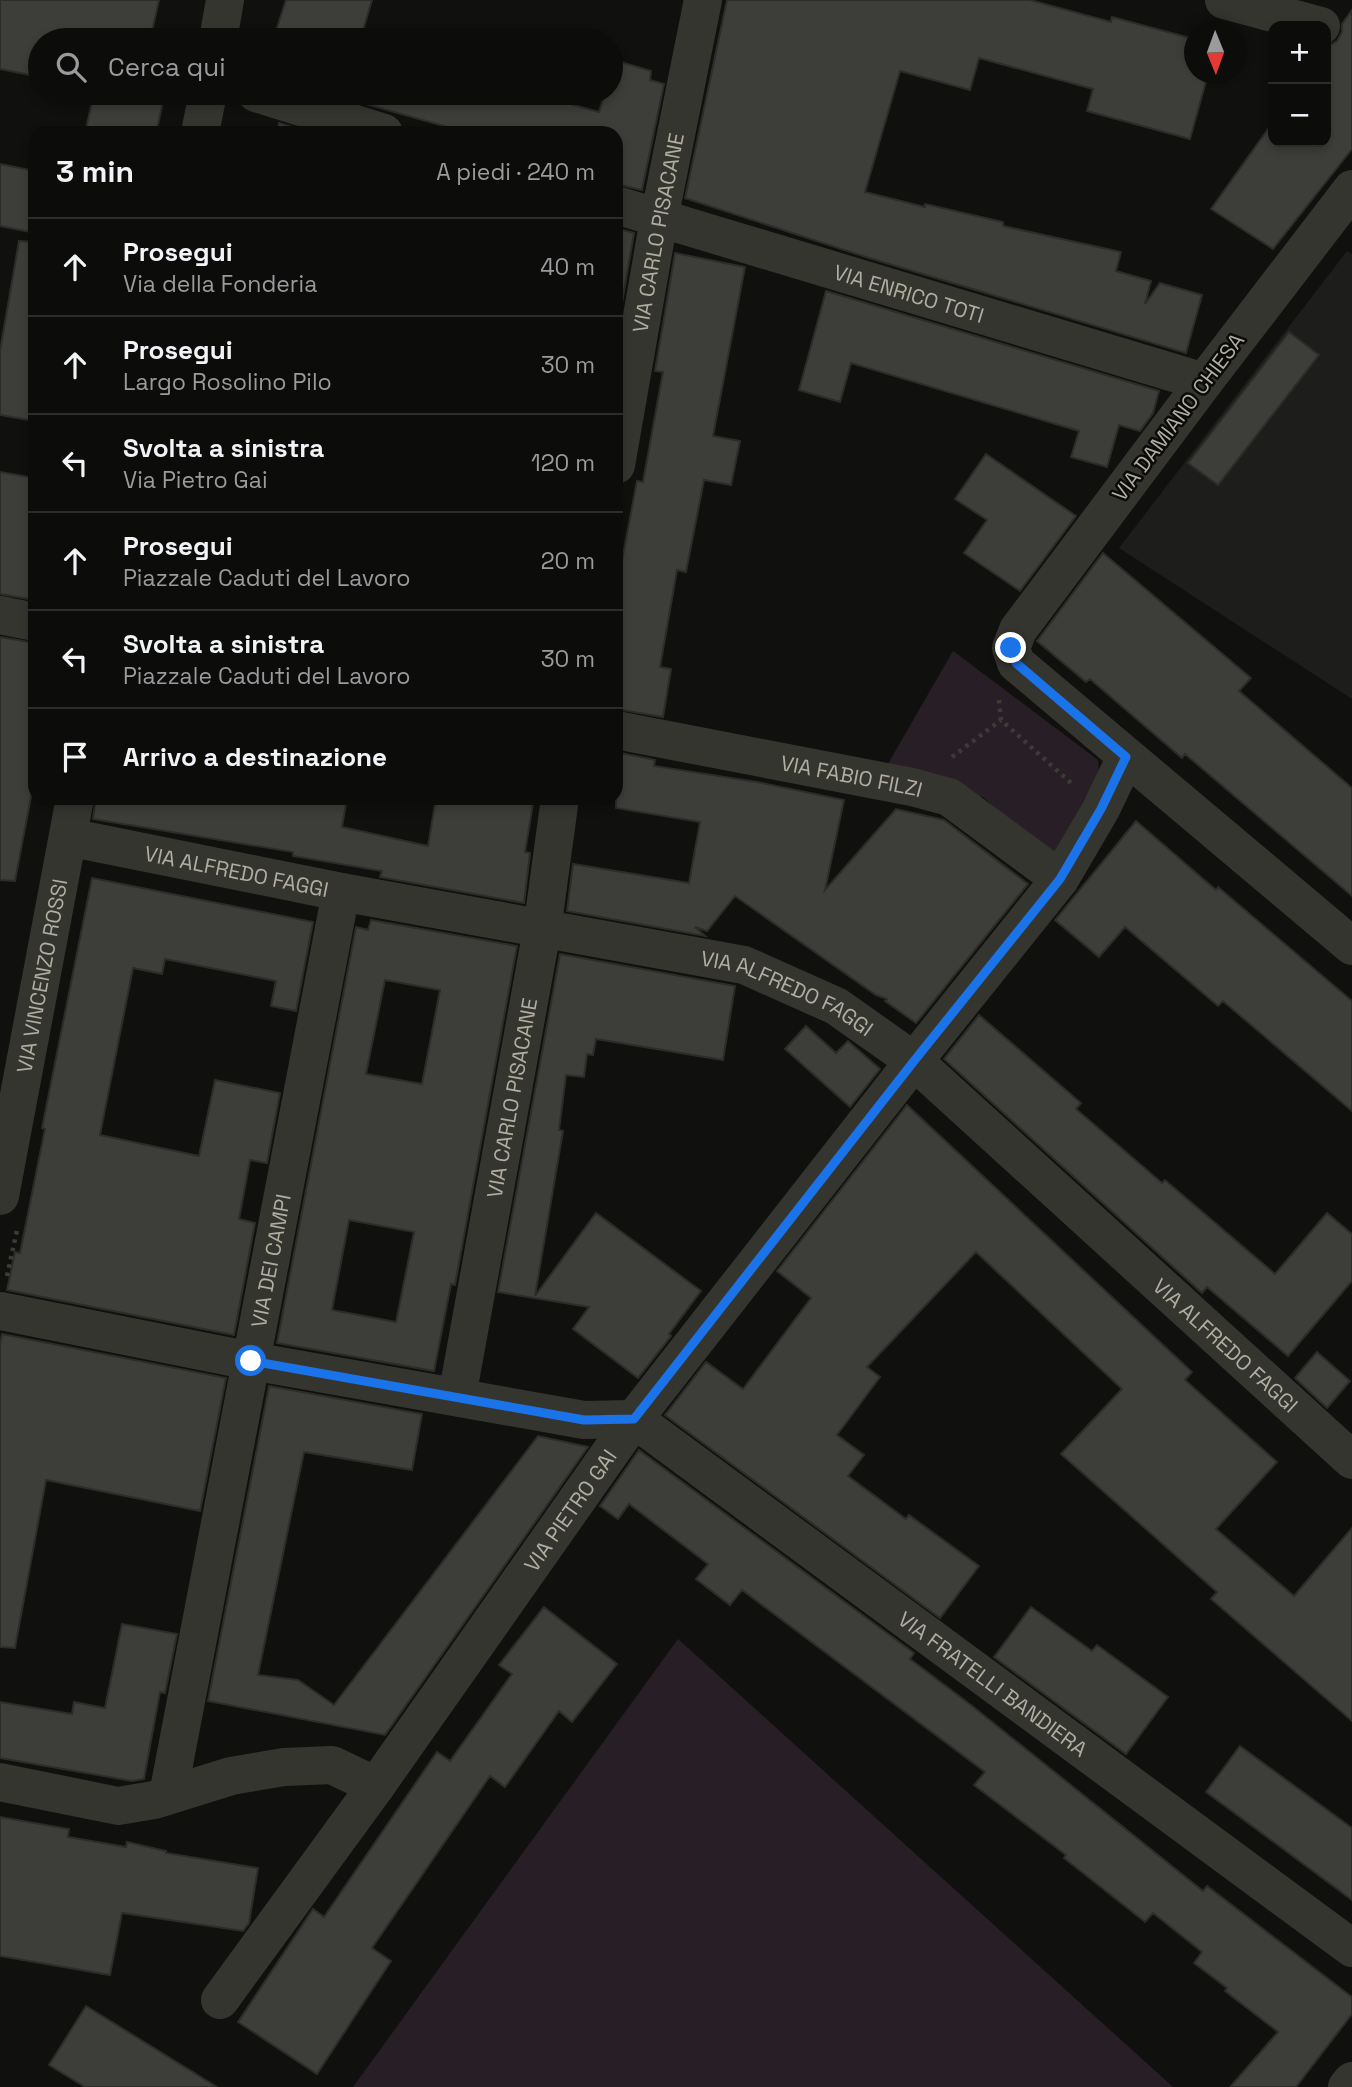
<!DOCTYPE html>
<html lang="it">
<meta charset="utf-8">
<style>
body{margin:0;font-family:"Space Grotesk",sans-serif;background:#151514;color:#f1f3f6}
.controls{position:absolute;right:21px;top:21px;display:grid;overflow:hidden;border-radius:14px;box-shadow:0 4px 10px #0003}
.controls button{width:63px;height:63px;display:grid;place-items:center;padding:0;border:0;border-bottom:2px solid #2c2c2c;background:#0c0c0b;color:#f1f3f6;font:35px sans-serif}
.compass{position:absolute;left:1184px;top:21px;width:63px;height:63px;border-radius:50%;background:#0c0c0b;box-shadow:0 4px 10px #0003;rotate:179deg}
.stop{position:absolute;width:21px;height:21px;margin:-16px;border:5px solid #1a73e8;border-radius:50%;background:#fff}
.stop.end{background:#1a73e8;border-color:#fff;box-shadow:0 2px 7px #0008}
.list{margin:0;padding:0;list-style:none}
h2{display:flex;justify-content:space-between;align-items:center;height:91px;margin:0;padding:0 28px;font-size:30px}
h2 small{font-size:23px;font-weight:400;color:#9a9b9d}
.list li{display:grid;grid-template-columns:46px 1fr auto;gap:21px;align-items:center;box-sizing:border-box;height:98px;padding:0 28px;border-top:2px solid #2c2c2c}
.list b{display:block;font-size:26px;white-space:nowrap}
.list p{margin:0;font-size:23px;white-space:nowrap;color:#9a9b9d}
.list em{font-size:23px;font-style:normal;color:#9a9b9d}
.icon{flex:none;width:38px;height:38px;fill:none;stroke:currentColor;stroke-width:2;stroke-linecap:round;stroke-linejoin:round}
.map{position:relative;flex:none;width:1352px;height:2087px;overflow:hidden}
.search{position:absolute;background:#0c0c0b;box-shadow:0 4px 10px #0003;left:28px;top:28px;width:595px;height:77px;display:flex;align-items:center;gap:18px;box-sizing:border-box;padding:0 24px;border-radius:38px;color:#9a9b9d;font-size:26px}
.panel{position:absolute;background:#0c0c0b;box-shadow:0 4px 10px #0003;left:28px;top:126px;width:595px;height:679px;border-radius:21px}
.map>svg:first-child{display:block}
.built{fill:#1d1d1b}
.green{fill:#281f26}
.building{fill:#3d3d39;stroke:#2c2c29;stroke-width:2;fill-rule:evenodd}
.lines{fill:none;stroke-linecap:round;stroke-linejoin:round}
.path{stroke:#3c3b36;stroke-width:4.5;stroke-dasharray:3.5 5;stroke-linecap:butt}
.minor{stroke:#353530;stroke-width:38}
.route{stroke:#1a73e8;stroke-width:9}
.labels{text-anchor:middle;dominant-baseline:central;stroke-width:5;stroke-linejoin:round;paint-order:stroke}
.street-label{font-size:21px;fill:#b1aea0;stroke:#0b0b0a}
</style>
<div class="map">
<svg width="1352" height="2087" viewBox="0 0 1352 2087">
<rect width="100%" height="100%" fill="#10100f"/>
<path class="built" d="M1347,251L1352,254V699L1119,548Z"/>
<path class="green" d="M953,651L1098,760L1099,773L1095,781L1050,859L983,797L885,769Z
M678,1639L1173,2087H353Z"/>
<path class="building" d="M0,0H159L150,40H40V77L0,69Z
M286,0H372L360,40H273Z
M727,0H1030L1111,22L1112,17L1194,39V74H1208L1190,139L1087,111L1093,89L979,58L970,90L900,71L865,192L925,207V204L1003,222V226L1121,252L1116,271L1151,281L1145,304L1160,283L1202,295L1186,353L866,257L685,198Z
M1352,10V149L1273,249L1211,209L1273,122V142H1326V47L1337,41L1342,32V24Z
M614,60L651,71L650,80L664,84L642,190L616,184V133H469L355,101L356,93H531L599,112L605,93H611V72Z
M94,93H165L156,133H85Z
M279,123L311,133H277Z
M0,164L35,171V233L0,226Z
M616,228L634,233L616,338Z
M19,241L35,242V421L0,415V351Z
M675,253L745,267L713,436L740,441L731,485L704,480L686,572L677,570L660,667L671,669L663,717L616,709V576H619L637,481L643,482L663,372L655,371Z
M826,291L1159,391L1153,413L1140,431L1119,425L1107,467L1071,457L1079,431L851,363L840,402L799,390Z
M1289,332L1319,355L1218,485L1188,463Z
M986,454L1076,516L1020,591L964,553L987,520L955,499Z
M0,472L35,478V600L0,594Z
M1103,553L1251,678L1239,691L1352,788V896L1185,754L1182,758L1090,679L1086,682L1037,641Z
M0,637L35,643V776L15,881L0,880Z
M616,752L655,760L654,766L757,782L844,800L825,890L896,809L944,820L1028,884L916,1023L885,1001L887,999L876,995L735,896L707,931L695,927L705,936L567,911L573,864L689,883L700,822L616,808Z
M96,798H347L342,827L428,846L436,798H534L525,852L530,853L524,903L380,877L382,871L293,856V852L93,819Z
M1136,821L1216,890L1218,887L1352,1001V1111L1223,1001L1218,1006L1125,927L1099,957L1055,920Z
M92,878L313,922L296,1011L271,1006L276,981L165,959L162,974L133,968L100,1135L199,1156L215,1080L280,1093L267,1163L250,1160L239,1219L255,1223L234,1335L7,1290L15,1252L20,1253L45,1129L42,1128Z
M371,920L517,946L455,1285L451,1284L434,1371L277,1343L356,927L368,930ZM385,980L440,990L422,1084L366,1074ZM349,1220L414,1232L396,1322L332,1310Z
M560,954L735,986L723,1060L596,1039L593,1055L587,1054L584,1077L566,1075L559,1130L563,1131L535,1296L596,1213L701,1291L669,1334L671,1336L638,1378L573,1329L589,1307L498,1292Z
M979,1015L1081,1103L1076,1109L1162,1183L1165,1180L1275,1274L1327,1213L1352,1234V1281L1288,1356L1207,1287L1202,1293L944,1059Z
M806,1026L836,1053L848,1041L880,1069L850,1107L785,1049Z
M907,1105L1192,1372L1185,1380L1277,1462L1216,1529L1294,1596L1352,1528V1721L1211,1599L1217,1592L1061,1454L1122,1389L976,1252L867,1367L880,1377L837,1435L864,1455L848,1476L906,1519L909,1515L979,1566L940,1618L665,1415L706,1362L743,1389L811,1298L777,1271Z
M2,1334L226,1378L200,1511L46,1480L15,1648L0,1647V1344Z
M1317,1352L1350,1381L1327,1408L1295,1378Z
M269,1386L422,1414L412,1470L304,1452L258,1675L298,1680L334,1705L538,1436L588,1447L385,1735L208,1701Z
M639,1450L914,1653L910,1659L971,1705L1203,1891L1207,1886L1352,1997V2014L1296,2087H1230L1278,2032L1225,1991L1227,1988L1194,1963L1202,1952L1153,1913L1145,1922L1064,1858L1066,1855L974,1785L985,1772L742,1590L730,1605L696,1579L708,1564L629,1504L618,1519L600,1506Z
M544,1607L617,1664L572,1722L559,1711L505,1787L490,1776L372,1948L391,1961L317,2074L238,2022L313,1909L324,1917L437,1752L450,1761L512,1674L499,1665Z
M1031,1607L1092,1651L1097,1645L1168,1697L1126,1754L994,1657Z
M122,1624L177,1634L165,1693L160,1692L144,1779L132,1781L0,1758V1702L72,1714L74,1702L105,1708Z
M1240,1746L1352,1828V1900L1206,1792Z
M0,1817L69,1829L68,1837L126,1847L127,1842L166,1851V1853L258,1868L249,1923L243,1931L122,1913L110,1975L0,1956Z
M86,2006L217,2087H85L49,2065Z"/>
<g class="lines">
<path class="path" d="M999,700L1001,720L1071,783
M952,757L1001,720
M7,1276L17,1230"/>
<g class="minor">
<path d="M1224,0L1321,26"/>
<path d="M218,40L225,0"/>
<path d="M256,93L384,133"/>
<path d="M200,133L208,93"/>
<path d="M1352,189L1204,382L1018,630L1011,648L1016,663L1352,946"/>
<path id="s1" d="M616,205L1204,382"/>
<path id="s2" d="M616,465L659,219L703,0"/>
<path d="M0,615L35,622"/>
<path id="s3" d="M616,730L912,787L949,797L1060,879"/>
<path id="s4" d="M68,837L341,892L744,965L836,1006L914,1061L1352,1460"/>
<path id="s5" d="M0,1196L75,798"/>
<path d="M0,1311L251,1361L584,1420L634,1419"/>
<path id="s6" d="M457,1397L542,930L560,798"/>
<path id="s7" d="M634,1419L1352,1948"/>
<path d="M0,1782L118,1806L154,1800L231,1776L284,1767L332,1765L376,1786"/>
<path id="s8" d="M168,1795L341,892"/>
<path id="s9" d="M220,2000L376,1786L634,1419L914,1061L1060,879L1101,809L1126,757"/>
<path d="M1347,2087L1352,2081"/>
</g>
</g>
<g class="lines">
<path class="route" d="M251,1361L584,1420L634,1419L914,1061L1060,879L1101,809L1126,757L1016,663L1011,648"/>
</g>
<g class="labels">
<g class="street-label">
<text stroke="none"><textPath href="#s2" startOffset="236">VIA CARLO PISACANE</textPath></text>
<text stroke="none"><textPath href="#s1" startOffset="306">VIA ENRICO TOTI</textPath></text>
<text transform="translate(1178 417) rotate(-53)">VIA DAMIANO CHIESA</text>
<text stroke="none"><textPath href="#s3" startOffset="240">VIA FABIO FILZI</textPath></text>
<text stroke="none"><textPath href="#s4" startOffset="172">VIA ALFREDO FAGGI</textPath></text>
<text stroke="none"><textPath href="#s5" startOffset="224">VIA VINCENZO ROSSI</textPath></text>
<text stroke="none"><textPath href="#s4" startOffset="738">VIA ALFREDO FAGGI</textPath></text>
<text stroke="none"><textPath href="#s6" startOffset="304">VIA CARLO PISACANE</textPath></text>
<text stroke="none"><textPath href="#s8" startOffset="544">VIA DEI CAMPI</textPath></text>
<text stroke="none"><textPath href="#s4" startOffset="1306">VIA ALFREDO FAGGI</textPath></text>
<text stroke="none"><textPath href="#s9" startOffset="602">VIA PIETRO GAI</textPath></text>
<text stroke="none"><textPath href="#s7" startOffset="446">VIA FRATELLI BANDIERA</textPath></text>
</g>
</g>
</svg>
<div class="controls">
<button>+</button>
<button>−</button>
</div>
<svg class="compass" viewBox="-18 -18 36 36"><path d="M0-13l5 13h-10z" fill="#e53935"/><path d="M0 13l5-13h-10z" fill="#9a9b9d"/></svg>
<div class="stop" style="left:251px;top:1361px"></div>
<div class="stop end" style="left:1011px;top:648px"></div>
<div class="search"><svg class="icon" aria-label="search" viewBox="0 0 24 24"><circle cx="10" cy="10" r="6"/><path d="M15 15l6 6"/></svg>Cerca qui</div>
<section class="panel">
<h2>3 min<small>A piedi · 240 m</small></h2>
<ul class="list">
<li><svg class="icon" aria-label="ahead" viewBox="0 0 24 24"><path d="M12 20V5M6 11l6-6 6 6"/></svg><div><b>Prosegui</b><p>Via della Fonderia</p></div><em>40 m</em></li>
<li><svg class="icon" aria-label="ahead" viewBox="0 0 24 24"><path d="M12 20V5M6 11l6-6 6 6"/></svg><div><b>Prosegui</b><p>Largo Rosolino Pilo</p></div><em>30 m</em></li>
<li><svg class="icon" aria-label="left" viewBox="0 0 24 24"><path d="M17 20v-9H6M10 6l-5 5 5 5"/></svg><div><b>Svolta a sinistra</b><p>Via Pietro Gai</p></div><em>120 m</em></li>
<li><svg class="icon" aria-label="ahead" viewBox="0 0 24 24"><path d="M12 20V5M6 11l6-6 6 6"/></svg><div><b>Prosegui</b><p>Piazzale Caduti del Lavoro</p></div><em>20 m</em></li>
<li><svg class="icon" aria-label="left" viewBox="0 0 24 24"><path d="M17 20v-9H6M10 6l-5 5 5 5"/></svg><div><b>Svolta a sinistra</b><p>Piazzale Caduti del Lavoro</p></div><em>30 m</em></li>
<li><svg class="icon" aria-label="arrive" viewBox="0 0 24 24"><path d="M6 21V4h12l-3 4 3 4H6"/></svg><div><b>Arrivo a destinazione</b></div></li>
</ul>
</section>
</div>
